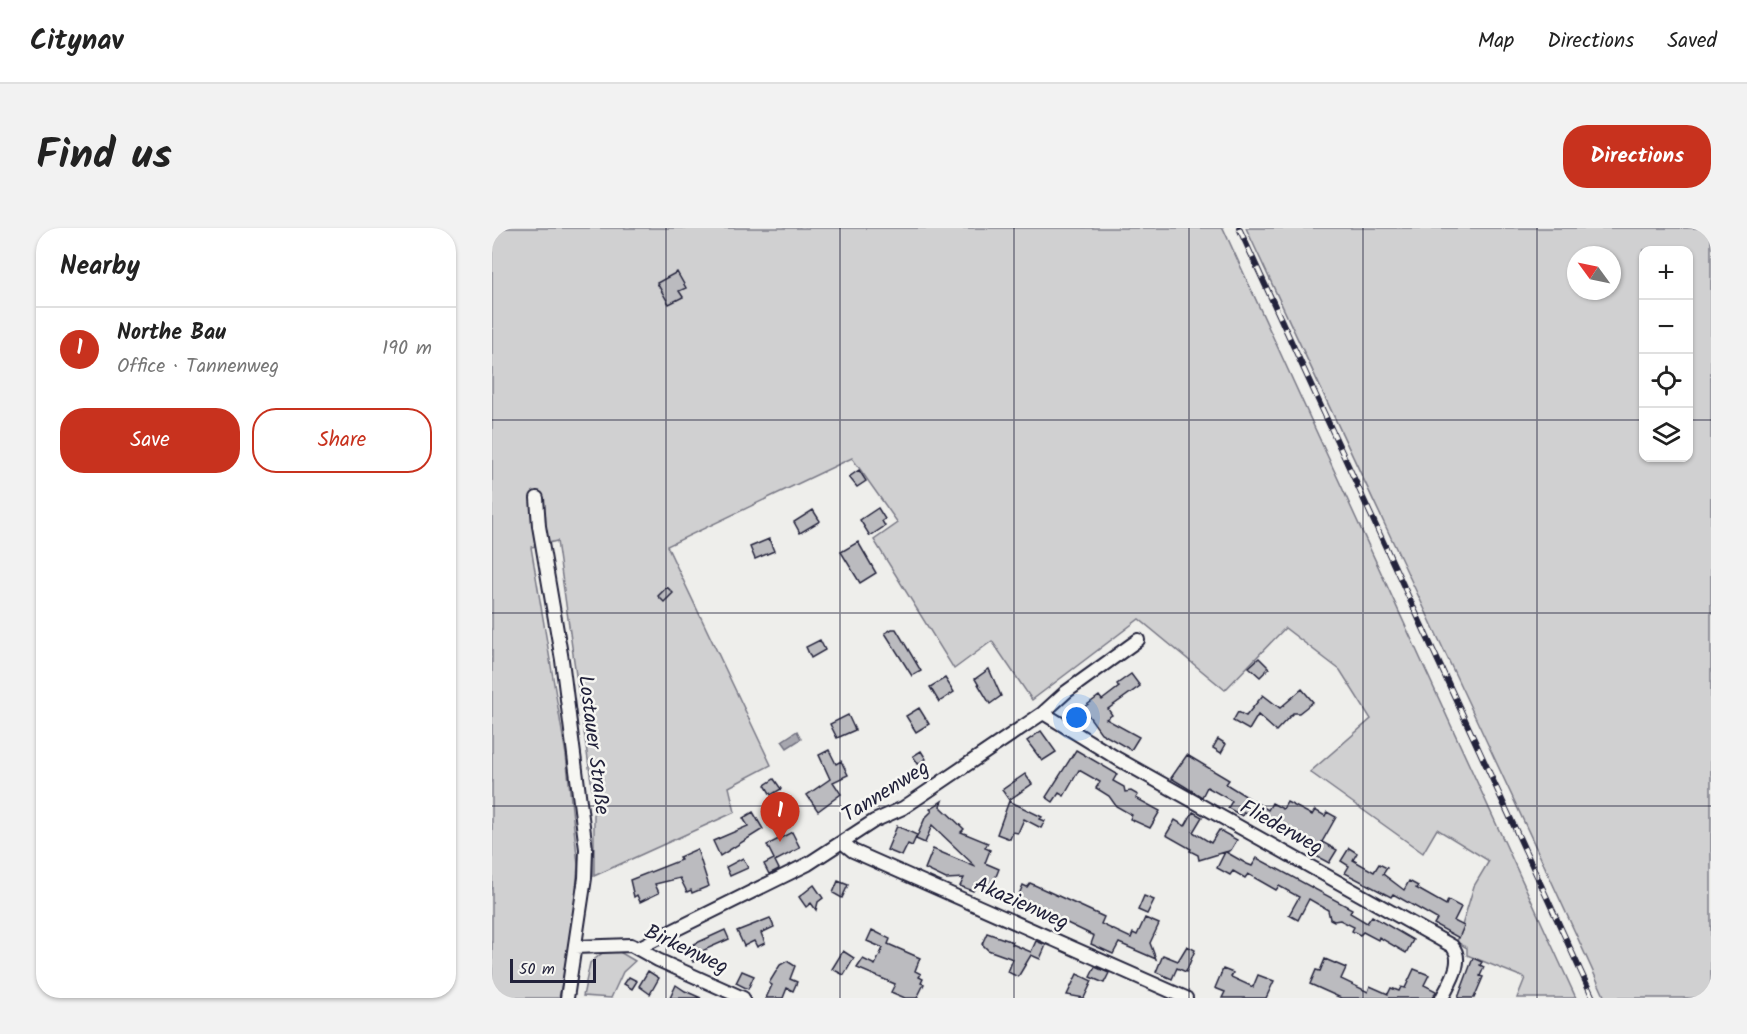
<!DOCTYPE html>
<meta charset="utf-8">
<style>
body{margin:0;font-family:Kalam,sans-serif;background:#f2f2f2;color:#222}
.controls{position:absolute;right:18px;top:18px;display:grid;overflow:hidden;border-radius:12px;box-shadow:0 2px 4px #0004}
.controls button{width:54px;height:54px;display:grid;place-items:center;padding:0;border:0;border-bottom:2px solid #e0e0e0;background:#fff;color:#222;font:30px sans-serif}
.compass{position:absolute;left:1075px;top:18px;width:54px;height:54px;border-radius:50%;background:#fff;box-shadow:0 2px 4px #0004;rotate:303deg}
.scale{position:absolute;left:18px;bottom:15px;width:86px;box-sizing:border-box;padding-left:6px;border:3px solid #22223b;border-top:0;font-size:16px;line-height:21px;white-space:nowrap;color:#22223b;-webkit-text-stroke:4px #f6f6f2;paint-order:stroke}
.you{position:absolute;left:585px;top:490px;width:21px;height:21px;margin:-15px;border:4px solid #fff;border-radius:50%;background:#1a73e8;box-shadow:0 0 0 9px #1a73e833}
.badge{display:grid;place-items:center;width:39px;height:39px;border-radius:50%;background:#c8321e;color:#fff;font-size:20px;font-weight:700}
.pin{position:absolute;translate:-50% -50px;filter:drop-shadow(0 2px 3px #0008)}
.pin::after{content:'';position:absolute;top:32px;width:21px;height:18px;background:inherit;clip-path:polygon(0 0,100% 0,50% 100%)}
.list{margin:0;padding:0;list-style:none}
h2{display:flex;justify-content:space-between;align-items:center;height:78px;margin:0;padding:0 24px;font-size:26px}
h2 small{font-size:20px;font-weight:400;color:#767676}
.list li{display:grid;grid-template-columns:39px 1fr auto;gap:18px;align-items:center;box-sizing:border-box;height:84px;padding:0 24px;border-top:2px solid #e0e0e0}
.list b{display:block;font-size:22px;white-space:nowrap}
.list p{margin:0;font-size:20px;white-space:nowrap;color:#767676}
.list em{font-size:20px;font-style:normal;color:#767676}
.actions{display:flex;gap:12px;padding:18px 24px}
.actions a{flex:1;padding:14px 0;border:2px solid #c8321e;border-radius:24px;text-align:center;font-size:21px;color:#c8321e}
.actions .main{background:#c8321e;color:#fff}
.icon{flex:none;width:33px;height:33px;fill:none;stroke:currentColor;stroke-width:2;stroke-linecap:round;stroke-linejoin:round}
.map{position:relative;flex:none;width:1219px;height:770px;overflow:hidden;border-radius:24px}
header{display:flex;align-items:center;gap:36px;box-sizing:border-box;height:84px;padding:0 30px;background:#fff;border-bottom:2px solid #e0e0e0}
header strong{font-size:28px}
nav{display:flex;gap:33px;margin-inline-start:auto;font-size:21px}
.intro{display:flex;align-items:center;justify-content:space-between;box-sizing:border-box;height:144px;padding:0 36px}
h1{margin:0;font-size:42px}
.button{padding:15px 27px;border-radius:24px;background:#c8321e;color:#fff;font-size:21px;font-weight:700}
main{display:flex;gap:36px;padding:0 36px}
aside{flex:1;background:#fff;border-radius:24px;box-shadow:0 2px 4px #0004}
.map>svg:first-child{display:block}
.green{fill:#d0d0d1;stroke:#797986;stroke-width:1.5;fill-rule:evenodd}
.water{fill:#a7a7af;stroke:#727281;stroke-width:1.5}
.building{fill:#bbbbbf;stroke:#22223b;stroke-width:1.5}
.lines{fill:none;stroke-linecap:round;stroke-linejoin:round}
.street-casing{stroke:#22223b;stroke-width:16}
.street{stroke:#f6f6f2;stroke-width:12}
.rail-casing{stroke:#22223b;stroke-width:6}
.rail{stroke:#f6f6f2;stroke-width:4;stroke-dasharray:11;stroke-linecap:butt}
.grid{fill:none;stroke:#22223b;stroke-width:1.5;stroke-opacity:0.55}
.labels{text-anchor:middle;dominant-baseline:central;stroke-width:5;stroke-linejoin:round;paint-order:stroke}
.street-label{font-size:21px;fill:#22223b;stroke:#f6f6f2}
</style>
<header>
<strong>Citynav</strong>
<nav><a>Map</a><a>Directions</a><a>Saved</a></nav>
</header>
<div class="intro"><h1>Find us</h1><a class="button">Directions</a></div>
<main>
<aside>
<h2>Nearby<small></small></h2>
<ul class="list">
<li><span class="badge">1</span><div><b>Northe Bau</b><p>Office · Tannenweg</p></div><em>190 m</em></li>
</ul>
<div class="actions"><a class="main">Save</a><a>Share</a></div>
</aside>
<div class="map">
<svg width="1219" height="770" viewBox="0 0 1219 770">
<rect width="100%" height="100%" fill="#eeeeeb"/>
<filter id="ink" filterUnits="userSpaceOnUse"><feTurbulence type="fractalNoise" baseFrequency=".0167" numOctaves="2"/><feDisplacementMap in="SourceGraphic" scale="12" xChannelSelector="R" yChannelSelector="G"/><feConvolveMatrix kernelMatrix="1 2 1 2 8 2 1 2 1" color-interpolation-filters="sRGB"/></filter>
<g filter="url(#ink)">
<path class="green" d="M0,0H731L1084,770H1025L1033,750L975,727V720L965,714L982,658L997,633L945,601L931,625L818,544L879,491L848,442L793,400L733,462L647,391L540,472L500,413L462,441L382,312L406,295L360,230L175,318L279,537L237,559L243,584L102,648V574L65,313L39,319L74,527L86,637L81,700L67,770H0Z
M754,0H1219V770H1113C996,512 873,257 754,0ZM1152,22H1196V230H1152ZM1084,27H1120V63H1084Z
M113,723H126L143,733L131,744L119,770L91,768L98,735Z"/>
<path class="water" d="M305,503L309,511L295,520L290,513Z"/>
<path class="building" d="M185,44L194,60L187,63L191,69L177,76L165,55Z
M367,242L374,253L365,259L357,249Z
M386,280L393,291L390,293L393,298L378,308L368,292Z
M321,282L328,293L308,305L302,294Z
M277,311L282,323L263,331L258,319Z
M366,314L384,345L368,355L349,324Z
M175,359L181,365L172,374L166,368Z
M400,401H404L429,443L420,448L393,405Z
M328,412L333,422L319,430L314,419Z
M767,430L777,440L768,449L757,439Z
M497,441L509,468L498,476L483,451Z
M639,446L648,458L616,481L620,487L614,491L647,509L639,522L609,505L591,480L607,468L610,472L627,459L625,456Z
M453,450L462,464L447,474L438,459Z
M810,461L821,474L807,485H801L784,503L766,487L757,502L741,493L746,484L754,488L771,467L788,480Z
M427,480L437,496L424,504L414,488Z
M356,487L363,502L345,510L338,496Z
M549,503L564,524L550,533L535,513Z
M726,511L734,516L729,525L721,520Z
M337,522L344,536L349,533L356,547L341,554L349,566L326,583L315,567L338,551L327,527Z
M584,522L625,546L621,553L632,559L633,564L639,563L646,567L644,570L668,583L658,600L638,591L640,587L624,578L617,568L604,560L608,554L587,542L572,568L567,565L561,574L554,569Z
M429,523L434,531L426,536L421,528Z
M695,527L737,552L734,556L776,582L780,575L791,581L795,574L820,587L823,582L833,588L835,584L844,589L830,614L845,622L837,635L822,627L826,619L783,597L781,600L752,584L750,588L736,580L740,573L715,559L710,569L679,550Z
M533,546L540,556L517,572L510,562Z
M282,551L289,561L279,567L273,557Z
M450,573L448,578L472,601L469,604L496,615L493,620L498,622L493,635L507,641L499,661L484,655L481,663L468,658L472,650L454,651L433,641L441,621L484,639L440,597L433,615L424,611L433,590L440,583L438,581Z
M517,573L550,589L548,591L553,593L549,600L532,591L526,605L521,604L518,611L505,606Z
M261,584L271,601L228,628L221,613L256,598L251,590Z
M701,584L710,589L701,604L719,615L727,602L745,612L739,622L734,624L755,636L760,638L765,630L860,681L858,685L875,695L880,688L921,712L914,725L887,709L886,712L871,704L868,707L860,703L862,699L848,692L842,693L838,691L836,682L817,671L806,692L797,687L807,669L787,658L784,662L756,646L753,650L741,643L738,647L725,640L733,624L707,632L706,627L698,623L699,621L674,607L683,592L693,598Z
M405,598L425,607L420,618L416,616L410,628L395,622Z
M300,604L308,620L283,633L287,641L277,646L272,636L282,631L275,617Z
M857,620L865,625L861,632L882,644L887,636L895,640L891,646L912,662L917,653L926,658L924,660L954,677L956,672L969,679L962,693L972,698L967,710L942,696L945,691L901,666L899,669L853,645L857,638L849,633Z
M205,621L217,658L200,665L199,662L195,664L188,650L163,656L167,665L148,674L145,667L142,669L138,652L189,632L187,629Z
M251,630L256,640L238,648L234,639Z
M346,653L356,657L350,670L341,665Z
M538,655L612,689L609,696L639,710L641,705L645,707L653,690L667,696L658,715L664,731L627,715L621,726L599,716L602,708L525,671L531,657L535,659Z
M322,657L331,670L326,674L324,682L319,675L314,679L307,669Z
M652,668L662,672L655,686L646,682Z
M278,690L282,699L269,705L273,715L265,719L262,713L252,718L245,703Z
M233,702L237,711L212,722L215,728L201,734L196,722L199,721L198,718Z
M380,702L398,711L396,716L428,730L423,743L429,746L427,749L431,751L429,755L432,756L425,770H413L399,764L403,756L365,740L371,731L383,737L391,720L375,713Z
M495,705L521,714L520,716L539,724L544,713L554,717L548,731L539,727L526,749L516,744L521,731L496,722L490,716Z
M695,718L703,722L694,744L685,740L680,751L664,744L671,727L686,733Z
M351,723L362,730L352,747L340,741Z
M981,730L990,734L988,737L992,739L988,748L991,749L982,770H966Z
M833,731L854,740L849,751L876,764L878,758L896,766L899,760L907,763L909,759L913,760L922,741L937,747L932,757L944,763L941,770H849L818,756L824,742L828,743Z
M295,733L303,738L298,751L305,754L301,763L295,760L291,770H274L280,757L277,755L288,737Z
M603,739L617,745L612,755L598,749Z
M731,741L741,745L739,749L761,759L766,747L782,753L774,770H730L733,764L723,760Z
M156,743L167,750L158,766L147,758Z
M250,743L262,748L256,761L244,755Z
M585,746L600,753L592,770L575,767Z
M137,749L145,753L140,761L132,756Z
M184,757L193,763L209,770H178Z"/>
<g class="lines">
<defs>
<path id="street" d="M45,270L47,298L70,432L94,621L93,650L75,770
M551,485L626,531L960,718C973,733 958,754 950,770
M351,615L361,623L694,770
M83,719L139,717L166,732L251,770
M146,720L316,636L382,593L411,580L551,485L574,464L646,412"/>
</defs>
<use href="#street" class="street-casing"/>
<use href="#street" class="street"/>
<defs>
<path id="rail" d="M747,0L1101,770"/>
</defs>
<use href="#rail" class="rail-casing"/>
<use href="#rail" class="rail"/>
</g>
</g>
<path class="grid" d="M174,0V770M348,0V770M522,0V770M697,0V770M871,0V770M1045,0V770M0,192H1152M1196,192H1219M0,385H1219M0,578H1219"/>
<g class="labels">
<g class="street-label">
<text transform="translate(101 517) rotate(83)">Lostauer Straße</text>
<text transform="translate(394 564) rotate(-32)">Tannenweg</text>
<text transform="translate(789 600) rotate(29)">Fliederweg</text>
<text transform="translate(529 676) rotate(24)">Akazienweg</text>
<text transform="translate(194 722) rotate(25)">Birkenweg</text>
</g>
</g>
</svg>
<div class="controls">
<button>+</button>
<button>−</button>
<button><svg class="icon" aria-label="locate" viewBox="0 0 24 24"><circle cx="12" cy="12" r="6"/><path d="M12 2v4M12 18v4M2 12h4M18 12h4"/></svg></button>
<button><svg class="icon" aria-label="layers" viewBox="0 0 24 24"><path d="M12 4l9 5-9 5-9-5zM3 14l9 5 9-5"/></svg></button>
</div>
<svg class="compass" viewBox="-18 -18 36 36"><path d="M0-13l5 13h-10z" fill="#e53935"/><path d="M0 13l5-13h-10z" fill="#767676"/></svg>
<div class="scale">50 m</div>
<div class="you"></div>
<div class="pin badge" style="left:288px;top:614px">1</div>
</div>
</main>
